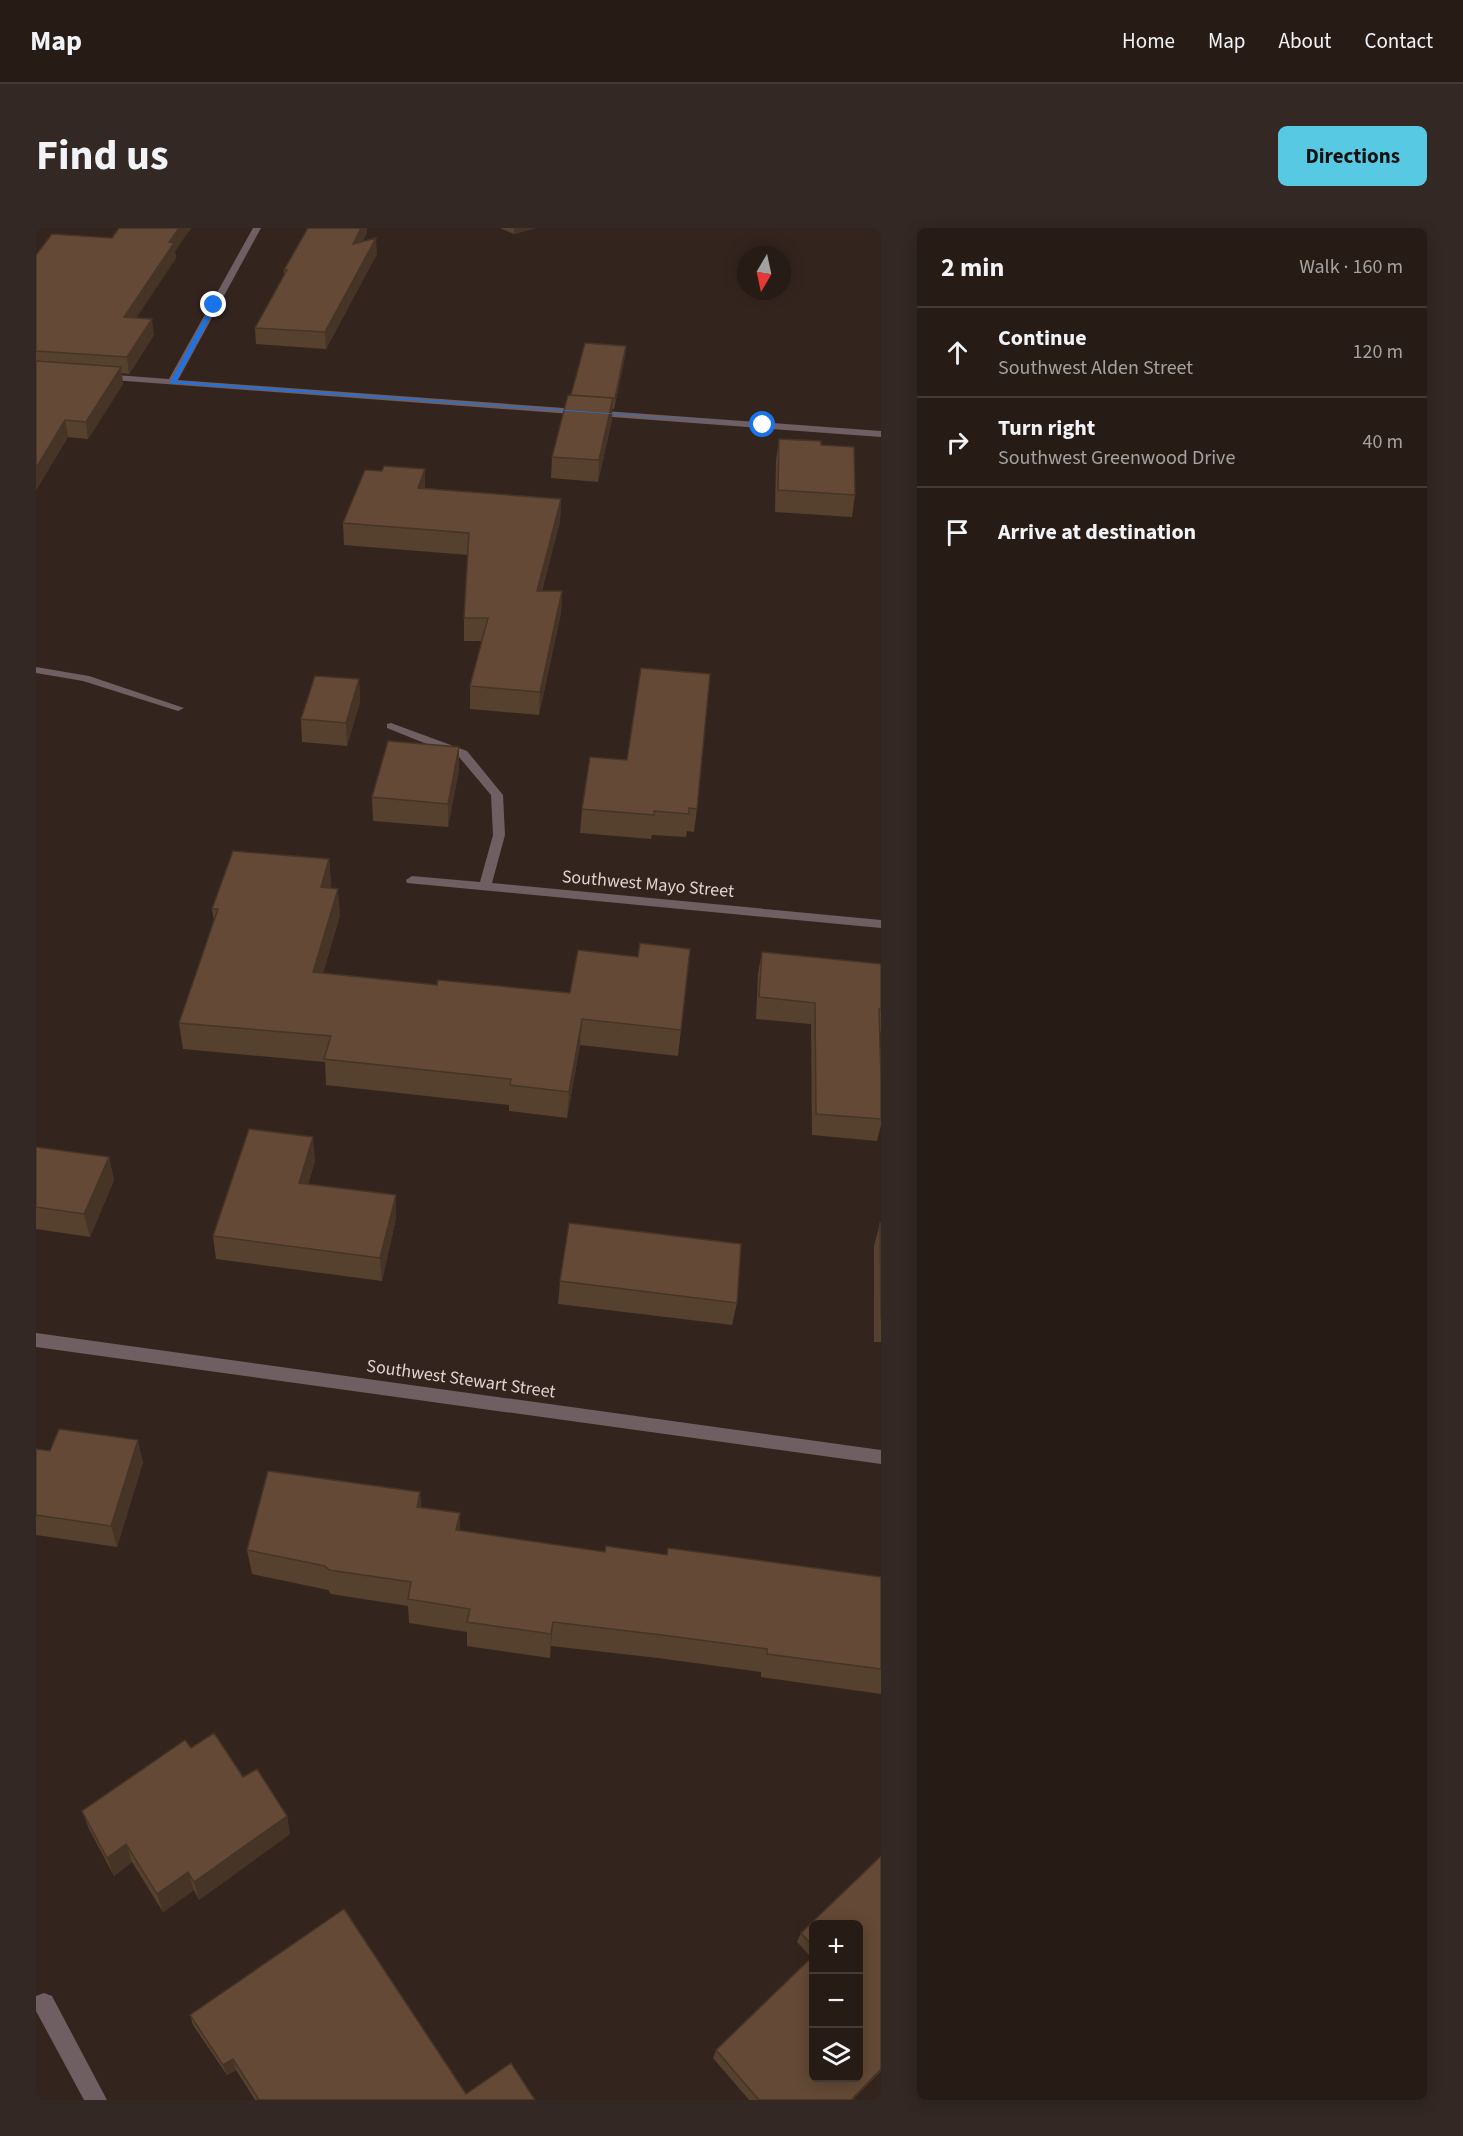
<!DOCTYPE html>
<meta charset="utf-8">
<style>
body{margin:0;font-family:"Source Sans 3",sans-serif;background:#332823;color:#f1f3f6}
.controls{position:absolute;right:18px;bottom:18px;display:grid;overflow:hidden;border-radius:9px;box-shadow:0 3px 15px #0003}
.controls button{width:54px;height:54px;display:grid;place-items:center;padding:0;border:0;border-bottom:2px solid #433935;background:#271b16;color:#f1f3f6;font:30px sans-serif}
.compass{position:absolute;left:701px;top:18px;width:54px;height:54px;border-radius:50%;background:#271b16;box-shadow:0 3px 15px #0003;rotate:189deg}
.stop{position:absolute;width:18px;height:18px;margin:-14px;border:4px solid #1a73e8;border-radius:50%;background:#fff}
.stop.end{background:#1a73e8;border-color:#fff;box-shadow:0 2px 6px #0008}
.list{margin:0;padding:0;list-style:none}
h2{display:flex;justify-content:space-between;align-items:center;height:78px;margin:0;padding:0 24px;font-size:26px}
h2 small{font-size:20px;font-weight:400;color:#a4a1a1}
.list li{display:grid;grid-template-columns:39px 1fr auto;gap:18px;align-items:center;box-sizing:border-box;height:90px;padding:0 24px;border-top:2px solid #433935}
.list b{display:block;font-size:22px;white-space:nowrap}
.list p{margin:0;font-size:20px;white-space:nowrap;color:#a4a1a1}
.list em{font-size:20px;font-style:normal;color:#a4a1a1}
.icon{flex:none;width:33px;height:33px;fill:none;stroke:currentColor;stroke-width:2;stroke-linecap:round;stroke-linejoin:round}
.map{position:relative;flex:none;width:845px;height:1872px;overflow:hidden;border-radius:9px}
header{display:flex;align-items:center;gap:36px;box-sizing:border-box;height:84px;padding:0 30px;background:#271b16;border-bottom:2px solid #433935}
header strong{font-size:28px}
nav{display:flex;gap:33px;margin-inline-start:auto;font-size:21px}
.intro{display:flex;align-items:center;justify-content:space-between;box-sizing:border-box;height:144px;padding:0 36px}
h1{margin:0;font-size:42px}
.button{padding:15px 27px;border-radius:9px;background:#57c9e2;color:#111;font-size:21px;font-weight:700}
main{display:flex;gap:36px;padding:0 36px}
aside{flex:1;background:#271b16;border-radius:9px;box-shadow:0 3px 15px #0003}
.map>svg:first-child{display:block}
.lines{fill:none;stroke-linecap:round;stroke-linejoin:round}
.minor{fill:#6f5f62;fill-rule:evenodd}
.wall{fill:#56402e;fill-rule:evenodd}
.shaded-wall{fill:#463426}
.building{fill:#644a36;stroke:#463426;stroke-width:1.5}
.route{fill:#1a73e8}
.labels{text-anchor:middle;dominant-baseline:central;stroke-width:6;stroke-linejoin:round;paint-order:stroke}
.street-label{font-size:18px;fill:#dfd4d0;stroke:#34241e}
</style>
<header>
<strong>Map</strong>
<nav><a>Home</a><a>Map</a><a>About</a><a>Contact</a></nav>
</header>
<div class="intro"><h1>Find us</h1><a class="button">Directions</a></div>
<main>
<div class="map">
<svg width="845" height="1872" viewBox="0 0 845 1872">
<rect width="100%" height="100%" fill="#34241e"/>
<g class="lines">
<path class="minor" d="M217,0H225L142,152L845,203V209L63,151L61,149L66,146L133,151Z
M0,439L53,448L148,480L142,483L47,453L0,445Z
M355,495L431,523L467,567L469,607L456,655L845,692V700L371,655L370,652L376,648L444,654L457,607L455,567L423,529L351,500V496Z
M0,1105L845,1222V1236L0,1119Z
M8,1765L16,1768L71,1872H48L0,1783V1768Z"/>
</g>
<path class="wall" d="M83,0H155L139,23L140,30L100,90L118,107L93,146L86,145L87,156L52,211L32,209L0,262V27L76,10Z
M272,0H331V4L327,13L341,26L290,121L220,116L219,100L248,47V42Z
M464,0H500L478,6Z
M590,118L589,129L578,181H576V192L562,254L515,250L516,229L535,167Z
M743,211L785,217L819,267L816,289L739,284L740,232Z
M389,241V260L525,271L524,293L506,363H526L525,385L503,487L434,481V458L446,413H428V390L432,327L308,317L307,295L346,243Z
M323,451L324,474L311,518L266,514L265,491Z
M554,529L661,581L658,604L651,603L650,609L616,607L615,611L544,605L546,581Z
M423,542L412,599L337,593L336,569Z
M293,631L295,657L294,660L304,687L287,745L645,802L642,828L544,817L531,890L473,883V877L290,857L289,834L147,821L143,795L178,693L176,681Z
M726,724L845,736V804L843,803L845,897L841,913L776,907L775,796L720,791L722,745Z
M0,919L73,929L78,952L54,1009L0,1001Z
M279,933L272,956L360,967V990L346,1053L180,1031L177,1008Z
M844,995L845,996V1114H838V1018Z
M524,1053L701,1075L696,1097L522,1076Z
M0,1221L107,1234L81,1319L0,1307Z
M384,1264L385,1279L424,1285V1303L569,1324L631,1327L632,1320L845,1349V1466L725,1449V1444L622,1430L515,1418L514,1430L431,1418V1404L373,1395L372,1378L295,1366L292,1362L216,1346L211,1322Z
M155,1520L207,1549L251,1588L254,1606L163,1672L158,1662L127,1684L96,1634L78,1648L53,1601L46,1583Z
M845,1628V1843L817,1872H713L677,1830L680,1822L776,1730L761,1714L765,1705ZM777,1696L822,1850H777Z
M154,1787L430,1866L499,1872H219L200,1842L191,1847L157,1797Z"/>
<path class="shaded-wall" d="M143,0H155L139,23L140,30L90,105L88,89Z
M325,0H331V4L318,32L317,16Z
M478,0H500L478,6Z
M340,10L341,26L290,121L289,104Z
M116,91L118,107L93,146L91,129Z
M590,118L589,129L578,181L579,170Z
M85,139L87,156L52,211L50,194Z
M577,170L576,192L562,254L563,232Z
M29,192L32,209L0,262V240Z
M389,241V263L382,260Z
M525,271L524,293L500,385L501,363Z
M526,363L525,385L503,487L504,464Z
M323,451L324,474L311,518L310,495Z
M423,519V542L412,599V576Z
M293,631L295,657L286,685L285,659Z
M302,661L304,687L279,770L277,744Z
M546,791L544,817L531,890L533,864Z
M277,909L279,933L266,978L263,955Z
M73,929L78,952L54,1009L48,986Z
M360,967V990L346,1053L344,1030Z
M102,1212L107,1234L81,1319L75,1298Z
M384,1264L385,1289L381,1279Z
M424,1285V1310L420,1302Z
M517,1394L514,1430L515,1406Z
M251,1588L254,1606L163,1672L158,1654Z
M90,1616L96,1634L78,1648L71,1630Z
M152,1644L158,1662L127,1684L121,1666Z
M197,1831L200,1842L191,1847L187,1837Z
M845,1841V1843L817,1872H815Z"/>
<path class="building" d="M83,0H143L133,14L138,15L88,89L116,91L91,129L0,123V27L16,6L76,10Z
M272,0H325L317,16L340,10L289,104L219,100L251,42H248Z
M549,115L590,118L579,170L535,167Z
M0,133L85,139L50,194L29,192L0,240Z
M532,167L577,170L563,232L516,229Z
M743,211L785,213V217L818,219L819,267L742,262Z
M348,238L389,241L382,260L525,271L501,363H526L504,464L434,458L452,390H428L433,305L307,295L329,242L346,243Z
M605,440L674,446L661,581L653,580V586L618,583V587L546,581L554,529L591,532Z
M279,448L323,451L310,495L265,491Z
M352,513L423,519L412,576L336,569Z
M197,623L293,631L285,659L302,661L277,744L401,757L402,752L534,765L542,722L602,729L604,715L654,721L645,802L546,791L533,864L474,857L475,851L288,831L295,808L143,795L182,681H176Z
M726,724L845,736V782L843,781L845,849V891L780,886L779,775L723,769Z
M213,901L277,909L263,955L360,967L344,1030L177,1008Z
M0,919L73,929L48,986L0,979Z
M533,995L705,1016L701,1075L524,1053Z
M844,995L845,996V1091Z
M23,1201L102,1212L75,1298L0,1287V1221L14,1223Z
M232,1243L384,1264L381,1279L424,1285L420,1302L569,1324L570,1318L631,1327L632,1320L845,1349V1441L731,1426V1421L626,1407L517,1394L515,1406L431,1394L434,1381L372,1371L375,1354L293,1342L289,1338L211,1322Z
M178,1505L207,1549L221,1541L251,1588L158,1654L152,1644L121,1666L90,1616L71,1630L46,1583L149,1512L155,1520Z
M845,1628V1841L815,1872H723L680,1822L777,1728V1850H822V1696H777V1718L765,1705Z
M308,1681L430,1866L475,1835L499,1872H223L197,1831L187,1837L154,1787Z"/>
<path class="route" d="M176,76L181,77L140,153L730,197L134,155Z"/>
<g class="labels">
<g class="street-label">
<text transform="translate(612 656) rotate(5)">Southwest Mayo Street</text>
<text transform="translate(425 1151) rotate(8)">Southwest Stewart Street</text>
</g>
</g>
</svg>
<div class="controls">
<button>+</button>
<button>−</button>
<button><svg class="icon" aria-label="layers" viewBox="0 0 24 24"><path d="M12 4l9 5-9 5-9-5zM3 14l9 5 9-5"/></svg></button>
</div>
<svg class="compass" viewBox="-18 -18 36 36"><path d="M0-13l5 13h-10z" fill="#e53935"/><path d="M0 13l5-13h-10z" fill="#a4a1a1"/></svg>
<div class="stop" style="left:727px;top:197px"></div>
<div class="stop end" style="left:178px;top:77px"></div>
</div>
<aside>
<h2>2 min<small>Walk · 160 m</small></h2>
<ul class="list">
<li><svg class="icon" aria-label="ahead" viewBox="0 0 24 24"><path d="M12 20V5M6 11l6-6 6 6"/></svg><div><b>Continue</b><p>Southwest Alden Street</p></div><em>120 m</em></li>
<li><svg class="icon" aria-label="right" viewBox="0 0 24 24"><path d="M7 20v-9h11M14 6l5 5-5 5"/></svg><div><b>Turn right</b><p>Southwest Greenwood Drive</p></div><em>40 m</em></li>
<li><svg class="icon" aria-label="arrive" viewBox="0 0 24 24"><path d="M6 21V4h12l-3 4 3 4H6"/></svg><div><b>Arrive at destination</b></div></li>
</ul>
</aside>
</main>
